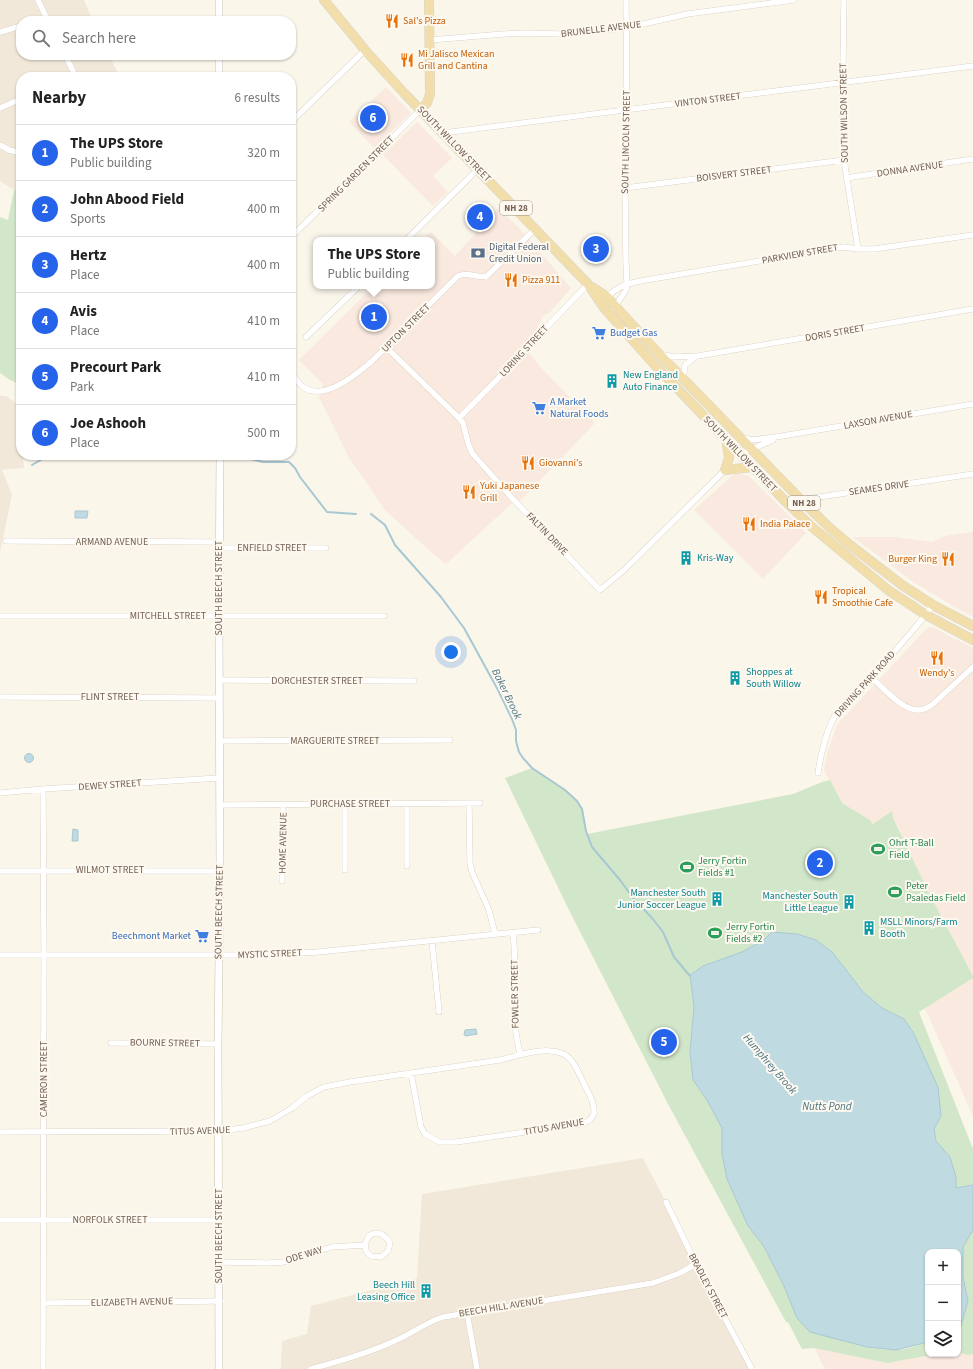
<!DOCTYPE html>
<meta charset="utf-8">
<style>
body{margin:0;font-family:"Source Sans 3",sans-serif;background:#f2f2f2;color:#222}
.controls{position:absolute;right:12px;bottom:12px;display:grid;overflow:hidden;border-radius:8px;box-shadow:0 1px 3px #0004}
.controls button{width:36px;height:36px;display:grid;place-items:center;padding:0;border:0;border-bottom:1px solid #e0e0e0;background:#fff;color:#222;font:20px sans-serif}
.you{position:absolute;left:451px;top:652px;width:14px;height:14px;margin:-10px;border:3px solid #fff;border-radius:50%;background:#1a73e8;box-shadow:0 0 0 6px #1a73e833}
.badge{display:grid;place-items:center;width:26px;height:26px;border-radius:50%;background:#2563eb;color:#fff;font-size:13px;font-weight:700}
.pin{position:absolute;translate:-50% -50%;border:2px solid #fff;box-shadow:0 1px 4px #0006}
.popup{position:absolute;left:313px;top:237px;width:122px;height:52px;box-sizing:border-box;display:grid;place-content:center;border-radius:8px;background:#fff;filter:drop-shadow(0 1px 3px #0005);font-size:13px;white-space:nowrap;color:#767676}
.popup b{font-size:15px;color:#222}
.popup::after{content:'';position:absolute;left:50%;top:100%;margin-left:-8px;border:8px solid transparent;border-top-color:#fff}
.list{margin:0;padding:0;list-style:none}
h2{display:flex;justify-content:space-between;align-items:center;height:52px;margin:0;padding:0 16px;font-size:17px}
h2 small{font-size:13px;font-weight:400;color:#767676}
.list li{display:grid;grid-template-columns:26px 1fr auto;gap:12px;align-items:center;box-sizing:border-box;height:56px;padding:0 16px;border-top:1px solid #e0e0e0}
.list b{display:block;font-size:15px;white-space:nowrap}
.list p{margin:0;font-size:13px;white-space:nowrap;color:#767676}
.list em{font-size:13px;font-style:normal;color:#767676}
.icon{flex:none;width:22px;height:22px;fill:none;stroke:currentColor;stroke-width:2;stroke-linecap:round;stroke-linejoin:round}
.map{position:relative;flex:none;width:973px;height:1369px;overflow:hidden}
.search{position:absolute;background:#fff;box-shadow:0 1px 3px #0004;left:16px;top:16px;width:280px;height:44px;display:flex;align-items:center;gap:10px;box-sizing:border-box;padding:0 14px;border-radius:16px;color:#767676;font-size:15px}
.panel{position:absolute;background:#fff;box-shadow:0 1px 3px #0004;left:16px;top:72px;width:280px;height:388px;border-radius:16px}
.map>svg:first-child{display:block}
.residential{fill:#f1e8d9}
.commercial{fill:#f9e9df}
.green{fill:#d2e7c9}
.water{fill:#c0dae2;stroke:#a7c8d3}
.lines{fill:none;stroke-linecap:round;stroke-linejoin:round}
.stream{stroke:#a7c8d3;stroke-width:2}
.minor-casing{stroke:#cbbfb1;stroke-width:6}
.tertiary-casing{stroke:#cbbfb1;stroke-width:8}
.primary-casing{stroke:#dad5d2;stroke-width:10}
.minor{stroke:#fff;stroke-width:5.5}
.tertiary{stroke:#fff;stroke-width:7}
.primary{stroke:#f1deaa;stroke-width:9}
.labels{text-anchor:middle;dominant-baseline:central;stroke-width:4;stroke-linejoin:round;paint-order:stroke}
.shield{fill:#fdf9f0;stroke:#9c8d80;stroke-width:1}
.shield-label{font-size:9px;font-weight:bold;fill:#725f50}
.food-label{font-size:10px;fill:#c56008;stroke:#fdf9f0;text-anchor:start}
.street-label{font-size:10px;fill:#725f50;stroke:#fdf9f0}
.service-label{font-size:10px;fill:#4e5e75;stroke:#fdf9f0;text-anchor:start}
.shop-label{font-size:10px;fill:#366cbe;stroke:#fdf9f0;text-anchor:start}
.culture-label{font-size:10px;fill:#0d838f;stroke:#fdf9f0;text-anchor:start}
.leisure-label{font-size:10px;fill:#27864d;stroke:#fdf9f0;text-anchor:start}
.water-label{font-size:11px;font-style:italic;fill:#4c7483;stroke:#fdf9f0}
</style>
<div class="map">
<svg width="973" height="1369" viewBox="0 0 973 1369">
<rect width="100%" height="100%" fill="#faf6ea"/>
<path class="residential" d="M0,0H84L93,21H21V55H109L120,77H21V191L14,190L0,181Z
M0,396H6L21,407V455H23L24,468L2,470L12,495L0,552Z
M643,1158L752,1369H281L282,1341L307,1334L311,1306L417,1278L422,1194Z"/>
<path class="commercial" d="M386,87L411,113L374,148L349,122Z
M417,122L452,158L433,176L448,192L433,206L383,155Z
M498,208L519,228L571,288L550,312L543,316L531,340L530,354L543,370L595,423L523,498L510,505L446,564L432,553L385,510L348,456L325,409L319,398L323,384L299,360L374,286H432V240H422L431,232L455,256Z
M738,473L750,477L806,533L763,579L694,510L733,475Z
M973,532V617L953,606L915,583L853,537H896L932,542L945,536Z
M932,627L973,648V976L929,893L893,818L892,811L874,824L870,820L842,803L824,770L827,754L837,725L927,628Z
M973,978V1116L925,1008Z
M814,1348L887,1363L937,1354H958V1352L968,1355L973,1354V1369H825Z"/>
<path class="green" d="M14,190L21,191V385L10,380L0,373V217L8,220Z
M532,768C547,778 575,792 582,810C585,817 584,826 587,834L793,794L822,782L830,780L842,803L870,820L873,824L892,811L893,818L929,893L973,976V978L919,1012L973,1149V1185L956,1188V1177L950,1157L936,1141L934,1129L941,1116L922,1054L913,1032L904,1019L882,1008L863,992L847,971L832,952L816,940L797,934L772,932L765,939L742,952L703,966L690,975L694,1007L690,1052L693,1080L707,1100L722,1128V1154L727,1179L748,1226L763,1245L783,1284L797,1318C829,1335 857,1350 895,1350C906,1350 918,1345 928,1342V1354H937L887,1363L814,1348L802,1349L788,1322H786L668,1104L570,912L505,778Z
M973,1230V1354L968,1355L958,1352V1330L960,1329L968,1301L963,1277V1247Z"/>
<path class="water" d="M75,511H88L87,518H75Z
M24.5 758a4.5 4.5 0 1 1 9 0a4.5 4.5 0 1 1-9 0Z
M73,829L78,830V841H72Z
M772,932L797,934L816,940L832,952L847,971L863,992L882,1008L904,1019L913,1032L938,1087L941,1116L934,1129L936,1141L950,1157L956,1177V1188L973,1185V1230L963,1247V1277L968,1301L960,1329L958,1330V1252H928V1342L896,1350L867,1347L810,1332L797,1318L783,1284L763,1245L748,1226L727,1179L722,1154V1128L707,1100L693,1080L690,1052L694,1007L690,975L703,966L742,952L765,939Z
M476,1029L477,1034L466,1036L464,1035L465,1030Z"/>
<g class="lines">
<path class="stream" d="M235,455L263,462H289L295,468L300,477L327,512L356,514
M32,465L49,455
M371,514L385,525L395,545L441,597L464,628L498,690L512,719L516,730V741L519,752L523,758L532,768L565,790L577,801L582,809L586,831L592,847L620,880L633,898L652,918L663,932L674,957L690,976"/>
<defs>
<path id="minor" d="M38,0L48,21
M844,0L842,129L844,160L858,249
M36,21L46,18
M0,32L21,26
M430,40L504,34L526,33L559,34L606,30L626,28L687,14L794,0
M65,55L76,77
M0,108L21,99
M291,122L365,50
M443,133L973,66
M0,145L9,150L21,153
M846,178L973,159
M625,188L844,160
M291,237L366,164L420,110
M406,240L478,169
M605,299C618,285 629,283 646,280L844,247L858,249H874L973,235
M614,308L626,290L627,283L626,263L625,188L627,111L626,0
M306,337L359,286
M386,347L459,418L463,423L468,443L472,453L510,496L600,590L623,571L725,470
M660,354L673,357L698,356L973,309
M291,371C294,376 297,382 302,386C323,403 355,375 371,362L458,276C468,271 477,279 487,276L535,229
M683,379L685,365L695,357
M459,418L534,342L542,332L588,284
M741,437L752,440L782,436L973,404
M740,454L773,440
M786,502L973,474
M6,541L219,542
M219,548H326
M0,616H384
M871,677C882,687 903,711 919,710C924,710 929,707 933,704L973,667
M220,680L414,681
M0,697L219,698
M219,741L450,740
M818,773C821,753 826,730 837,712L888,659L919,623L933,605
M43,789L44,955L43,1369
M0,793L43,789L219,778
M345,804V870
M469,804L470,863L472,872L489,910L495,934
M220,805L480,803
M407,866V804
M0,871H220
M282,881L283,805
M513,933C516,957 514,981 514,1005C513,1022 517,1038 520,1055
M432,941L439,1012
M0,955H269L318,952L538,930
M111,1043L218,1044
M0,1132L219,1131L243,1128L270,1121L292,1108L307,1096L324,1087L350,1082L500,1060C519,1055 557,1042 571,1060C576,1066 580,1075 583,1082C588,1092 595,1102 594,1114L590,1120L582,1124L456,1142H439L425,1134L421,1127L411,1073
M666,1202L696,1264L752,1369
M0,1220H219
M220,1262L268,1263L284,1262L332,1247L365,1245L366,1251L371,1256L381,1257L388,1251L390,1243C382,1230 369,1229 365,1245
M43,1303L220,1301
M467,1313L477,1369
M311,1369C340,1361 372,1352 399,1339C414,1332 427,1322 443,1317L653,1283L680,1273L696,1264"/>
<path id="tertiary" d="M219,21V0
M219,77V55
M219,1369L218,1044L220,871L219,622L220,455"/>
<path id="primary" d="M324,0L365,50L404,93L588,284L604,308L653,363L786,502L812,527L888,590L926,615L973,640
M420,110L427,103L430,94L429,0
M592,287L607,297L658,353L801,500L831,529L850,545L902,585L933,605L973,626
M726,439L729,458L725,470L753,467"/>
</defs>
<use href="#minor" class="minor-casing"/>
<use href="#tertiary" class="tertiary-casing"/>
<use href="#primary" class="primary-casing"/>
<use href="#minor" class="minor"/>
<use href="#tertiary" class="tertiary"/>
<use href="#primary" class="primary"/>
</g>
<defs>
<symbol id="restaurant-bare" viewBox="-9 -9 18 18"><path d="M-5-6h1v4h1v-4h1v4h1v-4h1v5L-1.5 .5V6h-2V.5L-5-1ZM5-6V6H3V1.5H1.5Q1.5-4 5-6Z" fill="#e8710a" stroke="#fdf9f0" stroke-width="2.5" paint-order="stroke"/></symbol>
<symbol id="bank-bare" viewBox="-9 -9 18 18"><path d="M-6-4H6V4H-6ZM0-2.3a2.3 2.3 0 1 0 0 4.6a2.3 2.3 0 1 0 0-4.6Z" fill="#5c6f8a" stroke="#fdf9f0" stroke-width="2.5" paint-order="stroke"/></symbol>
<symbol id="supermarket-bare" viewBox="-9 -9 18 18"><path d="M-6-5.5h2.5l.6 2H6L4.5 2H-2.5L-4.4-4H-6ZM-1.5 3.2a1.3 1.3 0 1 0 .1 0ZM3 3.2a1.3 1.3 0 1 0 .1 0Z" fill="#3f7fe0" stroke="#fdf9f0" stroke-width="2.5" paint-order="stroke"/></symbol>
<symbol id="building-bare" viewBox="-9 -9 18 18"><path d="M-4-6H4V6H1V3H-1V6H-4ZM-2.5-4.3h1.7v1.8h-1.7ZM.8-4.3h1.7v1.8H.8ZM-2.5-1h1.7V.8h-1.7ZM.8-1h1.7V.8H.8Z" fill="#0f9aa8" stroke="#fdf9f0" stroke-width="2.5" paint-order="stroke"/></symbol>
<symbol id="stadium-bare" viewBox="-9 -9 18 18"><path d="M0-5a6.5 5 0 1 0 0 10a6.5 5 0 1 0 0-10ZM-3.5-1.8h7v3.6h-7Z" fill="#2e9e5b" stroke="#fdf9f0" stroke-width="2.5" paint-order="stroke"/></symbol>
</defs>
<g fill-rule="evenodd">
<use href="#restaurant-bare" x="382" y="11" width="20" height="20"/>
<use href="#restaurant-bare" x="397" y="50" width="20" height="20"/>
<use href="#bank-bare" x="468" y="243" width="20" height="20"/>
<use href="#restaurant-bare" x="501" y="270" width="20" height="20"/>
<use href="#supermarket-bare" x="589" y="323" width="20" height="20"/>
<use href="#building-bare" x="602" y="371" width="20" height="20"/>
<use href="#supermarket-bare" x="529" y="398" width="20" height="20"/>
<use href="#restaurant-bare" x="518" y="453" width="20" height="20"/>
<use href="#restaurant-bare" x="459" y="482" width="20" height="20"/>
<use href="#restaurant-bare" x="739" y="514" width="20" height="20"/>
<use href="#building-bare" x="676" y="548" width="20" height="20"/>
<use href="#restaurant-bare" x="938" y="549" width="20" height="20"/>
<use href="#restaurant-bare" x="811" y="587" width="20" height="20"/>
<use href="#restaurant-bare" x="927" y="648" width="20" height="20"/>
<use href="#building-bare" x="725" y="668" width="20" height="20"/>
<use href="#stadium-bare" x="868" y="839" width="20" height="20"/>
<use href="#stadium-bare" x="677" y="857" width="20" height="20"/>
<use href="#stadium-bare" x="885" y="882" width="20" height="20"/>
<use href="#building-bare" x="707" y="889" width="20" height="20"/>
<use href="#building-bare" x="839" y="892" width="20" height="20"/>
<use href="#building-bare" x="859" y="918" width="20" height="20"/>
<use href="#stadium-bare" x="705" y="923" width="20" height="20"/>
<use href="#supermarket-bare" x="192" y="926" width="20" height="20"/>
<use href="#building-bare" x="416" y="1281" width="20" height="20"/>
</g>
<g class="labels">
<g class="shield">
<rect x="500" y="201" width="32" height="14" rx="3"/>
<rect x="788" y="496" width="32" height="14" rx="3"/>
</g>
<g class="shield-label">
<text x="516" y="208">NH 28</text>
<text x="804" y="503">NH 28</text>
</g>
<g class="food-label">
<text x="403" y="21">Sal's Pizza</text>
<text x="418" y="54">Mi Jalisco Mexican<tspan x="418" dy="12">Grill and Cantina</tspan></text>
<text x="522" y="280">Pizza 911</text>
<text x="539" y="463">Giovanni's</text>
<text x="480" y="486">Yuki Japanese<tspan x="480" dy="12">Grill</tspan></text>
<text x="760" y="524">India Palace</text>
<text x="937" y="559" text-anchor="end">Burger King</text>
<text x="832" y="591">Tropical<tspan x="832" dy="12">Smoothie Cafe</tspan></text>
<text x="937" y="673" text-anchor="middle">Wendy's</text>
</g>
<g class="street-label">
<text transform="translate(601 29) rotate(-7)">BRUNELLE AVENUE</text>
<text transform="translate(708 100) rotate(-7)">VINTON STREET</text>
<text transform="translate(844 113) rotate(-91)">SOUTH WILSON STREET</text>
<text transform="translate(626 142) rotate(-89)">SOUTH LINCOLN STREET</text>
<text transform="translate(454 144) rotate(46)">SOUTH WILLOW STREET</text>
<text transform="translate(910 169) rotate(-8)">DONNA AVENUE</text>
<text transform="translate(356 174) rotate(-45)">SPRING GARDEN STREET</text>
<text transform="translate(734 174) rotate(-7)">BOISVERT STREET</text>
<text transform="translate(800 254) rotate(-10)">PARKVIEW STREET</text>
<text transform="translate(406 328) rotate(-45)">UPTON STREET</text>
<text transform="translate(835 333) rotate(-10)">DORIS STREET</text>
<text transform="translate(524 351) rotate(-47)">LORING STREET</text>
<text transform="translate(878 420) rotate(-10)">LAXSON AVENUE</text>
<text transform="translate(740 454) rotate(46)">SOUTH WILLOW STREET</text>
<text transform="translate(879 488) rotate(-8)">SEAMES DRIVE</text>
<text transform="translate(547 534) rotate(46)">FALTIN DRIVE</text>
<text x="112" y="542">ARMAND AVENUE</text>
<text x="272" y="548">ENFIELD STREET</text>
<text transform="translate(219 588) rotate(-90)">SOUTH BEECH STREET</text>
<text x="168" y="616">MITCHELL STREET</text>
<text x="317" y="681">DORCHESTER STREET</text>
<text transform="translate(865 684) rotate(-48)">DRIVING PARK ROAD</text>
<text x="110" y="697">FLINT STREET</text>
<text x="335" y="741">MARGUERITE STREET</text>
<text transform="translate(110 785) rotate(-4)">DEWEY STREET</text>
<text x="350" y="804">PURCHASE STREET</text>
<text transform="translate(283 843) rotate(-89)">HOME AVENUE</text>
<text x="110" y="870">WILMOT STREET</text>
<text transform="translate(219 912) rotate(-89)">SOUTH BEECH STREET</text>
<text transform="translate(270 954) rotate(-2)">MYSTIC STREET</text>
<text transform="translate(515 994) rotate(-91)">FOWLER STREET</text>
<text transform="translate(165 1043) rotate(1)">BOURNE STREET</text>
<text transform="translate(44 1079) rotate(-90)">CAMERON STREET</text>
<text transform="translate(554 1127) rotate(-10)">TITUS AVENUE</text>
<text transform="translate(200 1131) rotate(-2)">TITUS AVENUE</text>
<text x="110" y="1220">NORFOLK STREET</text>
<text transform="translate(219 1236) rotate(-90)">SOUTH BEECH STREET</text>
<text transform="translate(304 1255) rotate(-17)">ODE WAY</text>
<text transform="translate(708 1286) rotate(62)">BRADLEY STREET</text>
<text transform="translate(132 1302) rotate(-1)">ELIZABETH AVENUE</text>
<text transform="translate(501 1307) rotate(-9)">BEECH HILL AVENUE</text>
</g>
<g class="service-label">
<text x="489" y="247">Digital Federal<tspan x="489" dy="12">Credit Union</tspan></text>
</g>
<g class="shop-label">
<text x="610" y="333">Budget Gas</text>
<text x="550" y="402">A Market<tspan x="550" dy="12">Natural Foods</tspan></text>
<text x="191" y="936" text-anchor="end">Beechmont Market</text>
</g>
<g class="culture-label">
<text x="623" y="375">New England<tspan x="623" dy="12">Auto Finance</tspan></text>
<text x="697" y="558">Kris-Way</text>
<text x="746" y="672">Shoppes at<tspan x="746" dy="12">South Willow</tspan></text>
<text x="706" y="893" text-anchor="end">Manchester South<tspan x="706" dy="12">Junior Soccer League</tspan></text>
<text x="838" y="896" text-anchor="end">Manchester South<tspan x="838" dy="12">Little League</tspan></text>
<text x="880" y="922">MSLL Minors/Farm<tspan x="880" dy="12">Booth</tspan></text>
<text x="415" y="1285" text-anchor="end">Beech Hill<tspan x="415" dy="12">Leasing Office</tspan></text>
</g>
<g class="leisure-label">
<text x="889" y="843">Ohrt T-Ball<tspan x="889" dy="12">Field</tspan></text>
<text x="698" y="861">Jerry Fortin<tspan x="698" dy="12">Fields #1</tspan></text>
<text x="906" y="886">Peter<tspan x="906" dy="12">Psaledas Field</tspan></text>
<text x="726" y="927">Jerry Fortin<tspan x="726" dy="12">Fields #2</tspan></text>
</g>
<g class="water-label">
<text transform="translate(507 694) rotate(64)">Baker Brook</text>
<text transform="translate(770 1064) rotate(49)">Humphrey Brook</text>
<text x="827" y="1106">Nutts Pond</text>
</g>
</g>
</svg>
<div class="controls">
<button>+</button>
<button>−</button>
<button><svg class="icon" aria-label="layers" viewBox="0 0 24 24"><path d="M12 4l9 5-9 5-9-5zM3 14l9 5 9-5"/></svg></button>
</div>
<div class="you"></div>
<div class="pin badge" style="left:374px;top:317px">1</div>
<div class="popup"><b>The UPS Store</b>Public building</div>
<div class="pin badge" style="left:820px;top:863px">2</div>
<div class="pin badge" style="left:596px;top:249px">3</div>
<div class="pin badge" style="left:480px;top:217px">4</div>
<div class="pin badge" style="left:664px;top:1042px">5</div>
<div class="pin badge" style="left:373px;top:118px">6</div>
<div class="search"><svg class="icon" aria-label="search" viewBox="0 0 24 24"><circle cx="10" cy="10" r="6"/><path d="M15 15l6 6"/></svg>Search here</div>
<section class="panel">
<h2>Nearby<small>6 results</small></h2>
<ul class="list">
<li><span class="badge">1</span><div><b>The UPS Store</b><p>Public building</p></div><em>320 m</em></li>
<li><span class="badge">2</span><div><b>John Abood Field</b><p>Sports</p></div><em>400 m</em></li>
<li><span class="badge">3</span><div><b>Hertz</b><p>Place</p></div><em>400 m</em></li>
<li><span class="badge">4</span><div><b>Avis</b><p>Place</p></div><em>410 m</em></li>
<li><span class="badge">5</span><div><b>Precourt Park</b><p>Park</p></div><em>410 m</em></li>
<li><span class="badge">6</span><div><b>Joe Ashooh</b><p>Place</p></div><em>500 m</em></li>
</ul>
</section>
</div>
